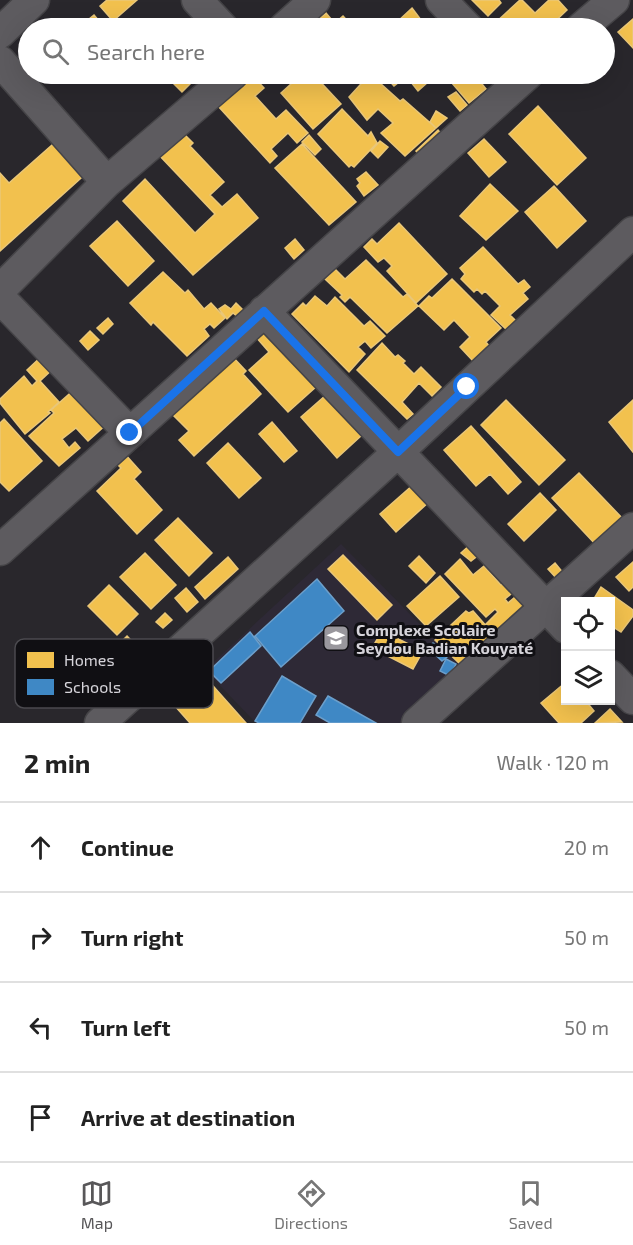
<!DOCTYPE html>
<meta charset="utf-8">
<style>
body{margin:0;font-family:"Exo 2",sans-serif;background:#f6f6f6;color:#222}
.controls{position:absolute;right:18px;bottom:18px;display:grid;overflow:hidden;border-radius:0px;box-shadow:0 6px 24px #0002}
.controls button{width:54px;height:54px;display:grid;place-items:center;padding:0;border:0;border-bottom:2px solid #e0e0e0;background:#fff;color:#222;font:30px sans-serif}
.stop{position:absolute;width:18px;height:18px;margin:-14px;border:4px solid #1a73e8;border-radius:50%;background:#fff}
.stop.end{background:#1a73e8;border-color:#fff;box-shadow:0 2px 6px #0008}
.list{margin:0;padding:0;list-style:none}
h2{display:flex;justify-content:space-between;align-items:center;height:78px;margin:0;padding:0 24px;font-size:26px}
h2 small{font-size:20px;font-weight:400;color:#767676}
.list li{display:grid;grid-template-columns:39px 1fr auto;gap:18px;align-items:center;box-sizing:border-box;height:90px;padding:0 24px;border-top:2px solid #e0e0e0}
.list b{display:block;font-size:22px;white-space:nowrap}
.list em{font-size:20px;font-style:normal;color:#767676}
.icon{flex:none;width:33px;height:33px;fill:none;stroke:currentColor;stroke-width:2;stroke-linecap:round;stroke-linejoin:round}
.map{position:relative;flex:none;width:633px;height:723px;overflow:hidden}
.search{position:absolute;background:#fff;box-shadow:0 6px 24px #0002;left:18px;right:18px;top:18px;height:66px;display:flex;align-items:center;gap:15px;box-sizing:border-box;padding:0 21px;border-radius:33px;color:#767676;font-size:22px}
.sheet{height:438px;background:#fff}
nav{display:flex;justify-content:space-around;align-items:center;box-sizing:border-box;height:84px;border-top:2px solid #e0e0e0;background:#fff;font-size:16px;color:#767676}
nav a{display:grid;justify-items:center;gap:3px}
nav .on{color:#585759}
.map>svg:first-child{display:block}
.built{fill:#2e2936}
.homes{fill:#f2c14e;stroke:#eac778;stroke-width:1.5}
.schools{fill:#3f88c5;stroke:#6c9fcb;stroke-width:1.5}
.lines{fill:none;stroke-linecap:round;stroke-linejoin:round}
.street-casing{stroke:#454447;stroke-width:33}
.street{stroke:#5d5b5f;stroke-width:30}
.route{stroke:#1a73e8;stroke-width:8}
.labels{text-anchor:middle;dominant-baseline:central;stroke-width:6;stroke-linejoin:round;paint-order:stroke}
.poi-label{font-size:16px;font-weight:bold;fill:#d6d4da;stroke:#100f13;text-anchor:start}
.key{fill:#100f13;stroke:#4b4a4f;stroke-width:1.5}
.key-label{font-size:16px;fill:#d6d4da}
</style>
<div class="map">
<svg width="633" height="723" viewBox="0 0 633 723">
<rect width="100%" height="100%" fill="#29272c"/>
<path class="built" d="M341,544L463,668L400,723H256L205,670Z"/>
<path class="homes" d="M107,0H137L113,21L100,6Z
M472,0H499L501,3L488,16Z
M520,0H522L535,13L549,0H558L567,10L548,28H530L522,20L513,28H498L494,24Z
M412,8L424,24L420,28H400L401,27L397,22Z
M326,13L331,19L321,28L316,22Z
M94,15L105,28H78Z
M343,16L354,28H341L335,23Z
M633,19V48L618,32Z
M164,74H200L182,92Z
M302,74H313L341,104L313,129L281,93Z
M370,74L400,101L403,99L436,128L405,156L381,133L393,123L378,109L367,120L349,97Z
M383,74H407L408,75L394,86Z
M421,74L436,75L418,91L411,82Z
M462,74H474L486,89L469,103L451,82Z
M252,75L264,88L255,96L276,119L286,110L308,133L297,143L288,133L271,149L277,156L270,163L218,106Z
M456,92L467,105L460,111L448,97Z
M538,106L586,158L557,185L509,134Z
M342,109L368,136L371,132L377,143L354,167L351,165L349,167L318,134Z
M436,111L447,118L436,128L430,122Z
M438,130L446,140L423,159L416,151Z
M182,132L193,143L190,146L224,182L210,195L222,207L237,194L258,218L193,275L123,201L145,179L195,233L215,214L158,154Z
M309,135L321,149L315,155L302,142Z
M61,137L90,170L0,251V173L9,183Z
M484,139L506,162L489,177L468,153Z
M380,141L388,147L378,158L371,151Z
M302,144L356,202L329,225L275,168Z
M366,172L378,185L364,196L357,186L360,183L357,179Z
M490,184L518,211L486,240L460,216Z
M554,186L586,221L557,248L525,212Z
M117,221L154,261L128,286L90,246Z
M399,223L447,274L416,303L387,271L392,266L384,258L378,262L364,247L372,239L377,244Z
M295,239L304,250L294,259L285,248Z
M483,247L518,284L524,280L530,287L523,293L528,299L510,315L517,322L507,330L491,315L500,306L485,291L482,294L477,289L474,292L461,279L465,274L460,268Z
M366,260L403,297L407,294L418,306L387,333L350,297L345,302L340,297L342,295L325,279L335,269L345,279Z
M163,272L185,293L188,290L204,309L211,303L225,318L214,328L210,324L204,329L209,336L187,356L153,322L151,325L130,303Z
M452,279L501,328L486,342L489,346L473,361L460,347L470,337L454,320L444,330L419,306L429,296L432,298Z
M315,296L327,306L335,297L364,326L370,321L385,336L371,348L365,341L358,347L365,354L349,372L292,314L303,303L306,306Z
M236,303L244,311L238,317L233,313L227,319L219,309L225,305L231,309Z
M108,318L113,324L103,334L97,328Z
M264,329L317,386L288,412L249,370L269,352L256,337Z
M90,331L99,340L88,350L80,341Z
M382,343L395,357L398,355L405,361L403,363L414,374L421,367L441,387L432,396L419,383L402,402L413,414L407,419L357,370Z
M44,354L55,367L40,381L59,402L48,412L50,413L25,434L0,403V399L24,376L32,386L37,381L27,370Z
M231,355L246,371L243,374L261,394L194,456L179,440L189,431L170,412L184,399L187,402L218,373Z
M76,388L108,423L88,441L76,428L62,439L69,448L75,442L80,448L59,466L29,436L54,413L51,410Z
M326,395L362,435L337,458L301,417Z
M506,400L565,460L539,485L481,425Z
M633,400V452L609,422Z
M4,419L42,461L9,491L0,482V423Z
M272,422L297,451L284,462L259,434Z
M471,426L521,482L508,494L490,474L476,486L444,450Z
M228,443L261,478L239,498L207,463Z
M124,453L141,472L134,479L162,510L137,534L97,491L121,468L115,462Z
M579,473L624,520L597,546L552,498Z
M414,484L430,501L396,532L380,514Z
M540,493L556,510L524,541L508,524Z
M178,518L212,553L189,576L155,540Z
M471,544L480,554L471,561L461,553Z
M145,553L176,585L151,609L120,577Z
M343,555L392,605L377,620L328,569Z
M419,556L435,573L426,583L409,566Z
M228,557L238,569L205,599L195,587Z
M460,559L473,575L484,566L501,585L504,583L517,589L505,599L508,603L521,592L529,602L496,634L486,624L498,612L495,609L486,617L445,574Z
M633,562V587L629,591L616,577Z
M555,563L564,574L558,580L548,569Z
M440,576L459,597L426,626L407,606Z
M109,585L138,614L117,635L88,606Z
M601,587L633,610V616L621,632L610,625V602H592Z
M186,588L198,602L187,612L175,598Z
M466,611L469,613L473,611L495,636L461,665L435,640Z
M165,613L172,620L163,628L156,622Z
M382,631L423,651L413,669L372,648Z
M127,636L146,656L134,666L116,647Z
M206,678L246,723H190L175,706Z
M566,682V700H585L594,711L581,723H559L541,703Z
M610,709L622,722L595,723Z"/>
<path class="schools" d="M317,579L344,611L281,667L255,636Z
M250,632L261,646L221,683L209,671Z
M433,643L447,657L442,661L428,648Z
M446,659L456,664L450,676L440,671Z
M282,676L316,696L300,723H259L255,721Z
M328,696L376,723H330L316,715Z"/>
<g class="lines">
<defs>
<path id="street" d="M197,0L223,28
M441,0L468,28
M284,28L315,0
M581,28L614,0
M0,33L34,0
M0,61L107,182
M0,290L107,182L233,74
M0,298L130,433
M264,311L566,628
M0,550L528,74
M610,675L633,699
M100,723L398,452L633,232
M417,723L633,528"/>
</defs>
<use href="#street" class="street-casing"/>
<use href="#street" class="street"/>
</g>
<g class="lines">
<path class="route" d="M130,433L264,311L398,452L467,387"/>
</g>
<defs>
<symbol id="school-square" viewBox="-11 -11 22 22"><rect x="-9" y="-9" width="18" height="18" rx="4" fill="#99979d" stroke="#100f13"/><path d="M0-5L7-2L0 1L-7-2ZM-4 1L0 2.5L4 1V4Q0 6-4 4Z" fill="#fff"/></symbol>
</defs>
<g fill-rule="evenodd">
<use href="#school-square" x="321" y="623" width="30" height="30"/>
</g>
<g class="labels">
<g class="poi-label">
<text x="356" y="629">Complexe Scolaire<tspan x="356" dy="18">Seydou Badian Kouyaté</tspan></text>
</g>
</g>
<rect x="15" y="639" width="198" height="69" rx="9" class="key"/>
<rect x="27" y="652" width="27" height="16" fill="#f2c14e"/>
<rect x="27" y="679" width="27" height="16" fill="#3f88c5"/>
<g class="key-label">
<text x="64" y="666">Homes</text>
<text x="64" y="693">Schools</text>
</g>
</svg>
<div class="controls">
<button><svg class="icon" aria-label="locate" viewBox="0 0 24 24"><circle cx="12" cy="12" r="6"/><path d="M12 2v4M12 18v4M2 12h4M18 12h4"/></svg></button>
<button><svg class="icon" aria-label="layers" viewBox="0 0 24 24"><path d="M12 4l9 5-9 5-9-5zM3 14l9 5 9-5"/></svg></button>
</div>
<div class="stop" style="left:467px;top:387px"></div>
<div class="stop end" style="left:130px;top:433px"></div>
<div class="search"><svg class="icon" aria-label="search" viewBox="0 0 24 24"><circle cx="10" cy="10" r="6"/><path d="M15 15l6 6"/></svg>Search here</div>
</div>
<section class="sheet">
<h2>2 min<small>Walk · 120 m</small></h2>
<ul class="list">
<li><svg class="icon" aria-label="ahead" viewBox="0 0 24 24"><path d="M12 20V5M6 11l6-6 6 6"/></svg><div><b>Continue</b></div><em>20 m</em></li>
<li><svg class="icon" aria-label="right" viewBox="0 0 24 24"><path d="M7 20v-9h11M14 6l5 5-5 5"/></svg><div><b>Turn right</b></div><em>50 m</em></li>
<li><svg class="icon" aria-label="left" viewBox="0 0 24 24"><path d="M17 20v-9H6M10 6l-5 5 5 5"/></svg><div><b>Turn left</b></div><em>50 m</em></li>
<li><svg class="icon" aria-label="arrive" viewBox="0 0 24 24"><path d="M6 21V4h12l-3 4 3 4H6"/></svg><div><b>Arrive at destination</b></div></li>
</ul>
</section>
<nav>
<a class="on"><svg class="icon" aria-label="map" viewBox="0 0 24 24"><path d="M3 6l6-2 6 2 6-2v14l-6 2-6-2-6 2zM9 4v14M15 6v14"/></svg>Map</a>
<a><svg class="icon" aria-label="directions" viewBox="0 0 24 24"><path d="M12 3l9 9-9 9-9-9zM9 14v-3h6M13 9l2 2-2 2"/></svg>Directions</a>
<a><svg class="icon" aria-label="saved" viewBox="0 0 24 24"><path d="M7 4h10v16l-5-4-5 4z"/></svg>Saved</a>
</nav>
